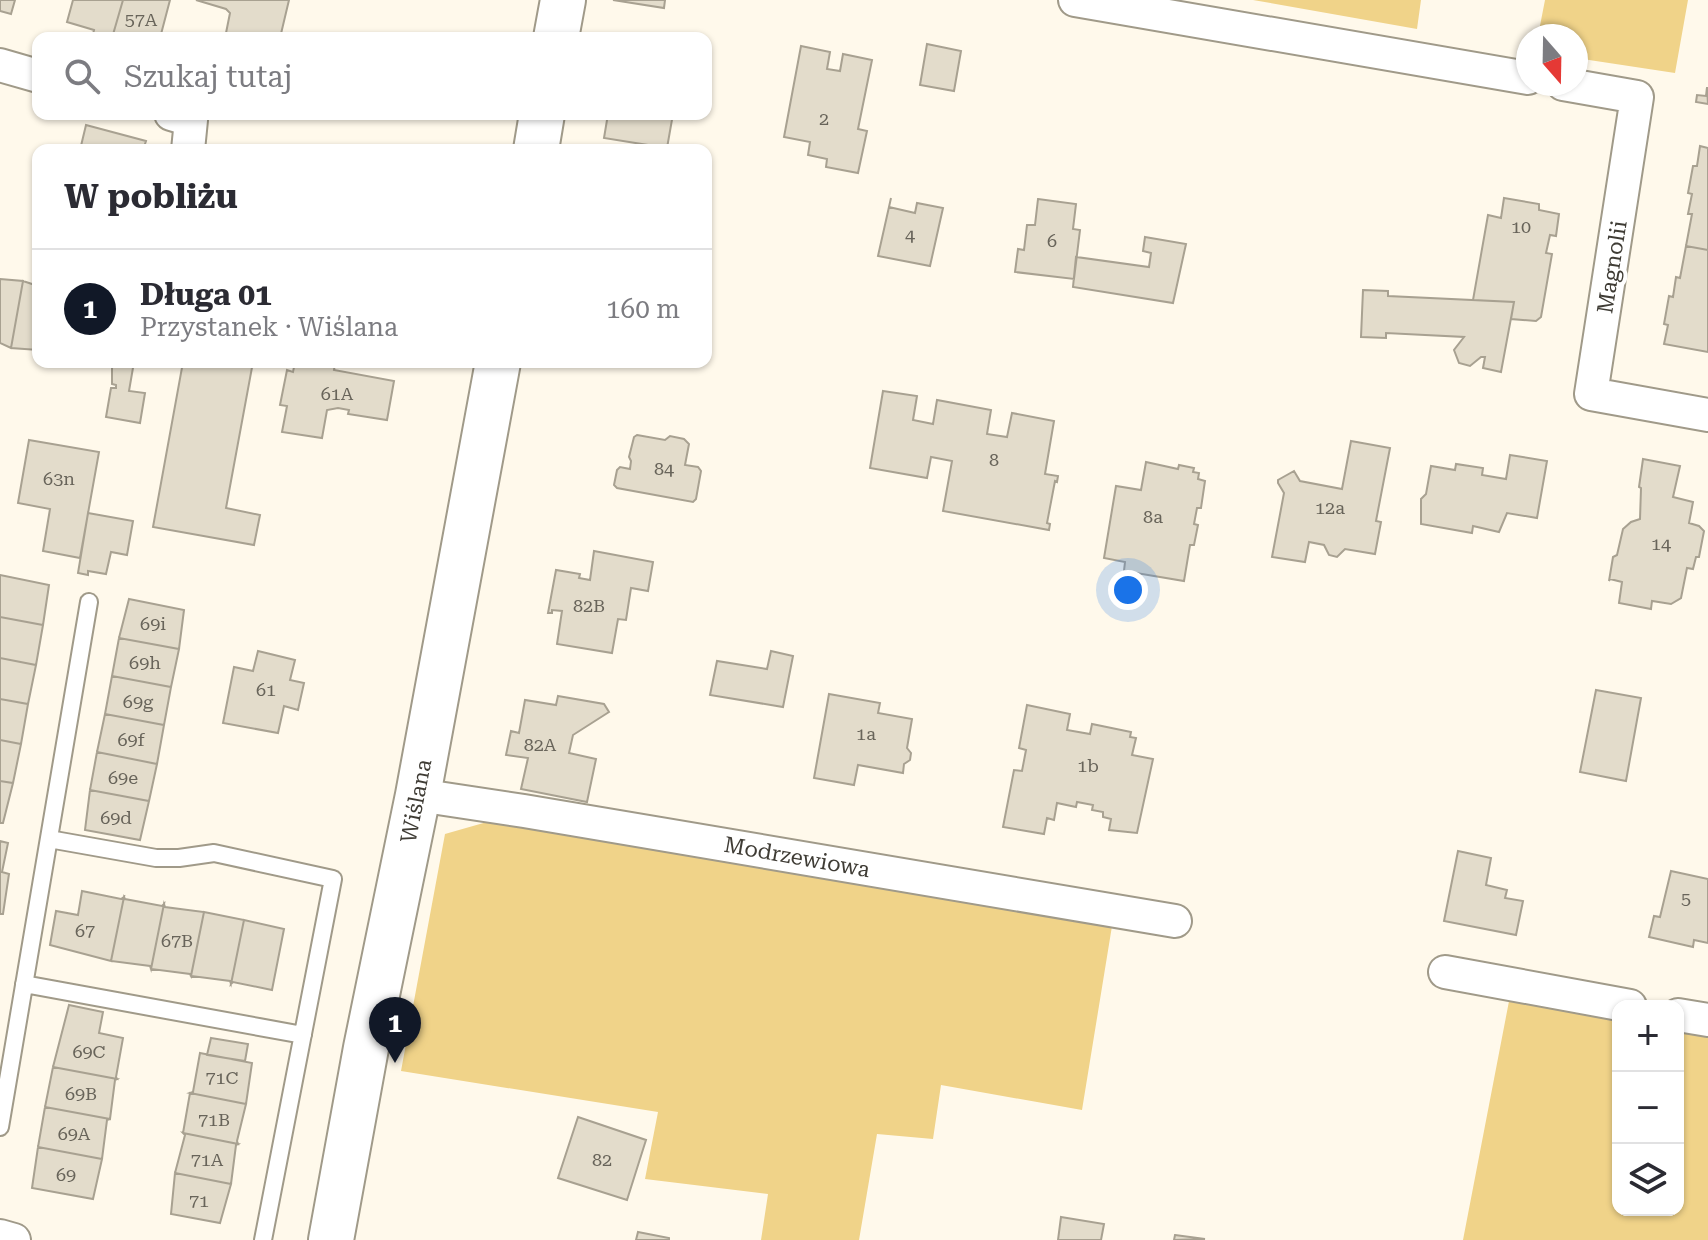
<!DOCTYPE html>
<html lang="pl">
<meta charset="utf-8">
<style>
body{margin:0;font-family:"Roboto Serif",serif;background:#f7f7f7;color:#2b2b33}
.controls{position:absolute;right:24px;bottom:24px;display:grid;overflow:hidden;border-radius:16px;box-shadow:0 2px 6px #0004}
.controls button{width:72px;height:72px;display:grid;place-items:center;padding:0;border:0;border-bottom:2px solid #e1e1e2;background:#fff;color:#2b2b33;font:40px sans-serif}
.compass{position:absolute;left:1516px;top:24px;width:72px;height:72px;border-radius:50%;background:#fff;box-shadow:0 2px 6px #0004;rotate:160deg}
.you{position:absolute;left:1128px;top:590px;width:28px;height:28px;margin:-20px;border:6px solid #fff;border-radius:50%;background:#1a73e8;box-shadow:0 0 0 12px #1a73e833}
.badge{display:grid;place-items:center;width:52px;height:52px;border-radius:50%;background:#111827;color:#fff;font-size:26px;font-weight:700}
.pin{position:absolute;translate:-50% -66px;filter:drop-shadow(0 2px 4px #0008)}
.pin::after{content:'';position:absolute;top:42px;width:28px;height:24px;background:inherit;clip-path:polygon(0 0,100% 0,50% 100%)}
.list{margin:0;padding:0;list-style:none}
h2{display:flex;justify-content:space-between;align-items:center;height:104px;margin:0;padding:0 32px;font-size:34px}
h2 small{font-size:26px;font-weight:400;color:#7c7c81}
.list li{display:grid;grid-template-columns:52px 1fr auto;gap:24px;align-items:center;box-sizing:border-box;height:120px;padding:0 32px;border-top:2px solid #e1e1e2}
.list b{display:block;font-size:30px;white-space:nowrap}
.list p{margin:0;font-size:26px;white-space:nowrap;color:#7c7c81}
.list em{font-size:26px;font-style:normal;color:#7c7c81}
.icon{flex:none;width:44px;height:44px;fill:none;stroke:currentColor;stroke-width:2;stroke-linecap:round;stroke-linejoin:round}
.map{position:relative;flex:none;width:1708px;height:1240px;overflow:hidden}
.search{position:absolute;background:#fff;box-shadow:0 2px 6px #0004;left:32px;top:32px;width:680px;height:88px;display:flex;align-items:center;gap:20px;box-sizing:border-box;padding:0 28px;border-radius:16px;color:#7c7c81;font-size:30px}
.panel{position:absolute;background:#fff;box-shadow:0 2px 6px #0004;left:32px;top:144px;width:680px;height:224px;border-radius:16px}
.map>svg:first-child{display:block}
.green{fill:#f0d389}
.building{fill:#e3dccb;stroke:#a8a191;stroke-width:2}
.lines{fill:none;stroke-linecap:round;stroke-linejoin:round}
.service-casing{stroke:#a09a89;stroke-width:20}
.minor-casing{stroke:#a09a89;stroke-width:36}
.secondary-casing{stroke:#a09a89;stroke-width:48}
.service{stroke:#fff;stroke-width:16}
.minor{stroke:#fff;stroke-width:32}
.secondary{stroke:#fff;stroke-width:44}
.labels{text-anchor:middle;dominant-baseline:central;stroke-width:8;stroke-linejoin:round;paint-order:stroke}
.number-label{font-size:18px;fill:#68645a}
.street-label{font-size:22px;fill:#3f3c35;stroke:#fff}
</style>
<div class="map">
<svg width="1708" height="1240" viewBox="0 0 1708 1240">
<rect width="100%" height="100%" fill="#fff9eb"/>
<path class="green" d="M1253,0H1421L1417,29Z
M1545,0H1688L1675,73L1576,58V36H1538Z
M501,818L1112,926L1082,1110L941,1085L933,1139L877,1134L859,1240H761L768,1194L645,1179L658,1112L401,1071L445,834Z
M1510,996L1618,1018V1210H1678V1029L1708,1035V1240H1463Z"/>
<path class="building" d="M0,0H15L11,14L0,11Z
M73,0H123L112,38H92L94,30L67,22Z
M123,0H170L160,38H112Z
M196,0H289L280,38H225L230,13L226,9Z
M613,0H665L664,8Z
M927,44L961,51L954,91L920,85Z
M801,46L830,52L827,69L840,71L843,54L872,60L858,129L867,131L858,173L826,167L827,159L808,155L810,142L784,137Z
M1707,87L1708,104L1696,102L1697,95L1706,96Z
M608,114H673L667,148L604,138Z
M86,125L146,141L143,150H80Z
M1700,146L1708,148V250L1686,246L1692,214H1688L1692,194L1688,193L1693,166H1697Z
M891,198L889,207L915,213L917,203L943,208L930,266L878,256Z
M1504,198L1539,204V210L1559,214L1556,236L1550,235L1546,253L1552,254L1541,317L1536,321L1511,319L1514,302L1473,300L1488,215L1501,218Z
M1038,199L1076,204L1073,229L1080,230L1074,279L1015,272L1018,249L1024,250L1027,225H1035Z
M1145,237L1186,244L1173,303L1073,287L1076,257L1149,267L1151,253L1143,251Z
M1686,246L1708,250V352L1664,344L1668,325L1664,324L1669,296L1673,297L1676,277L1680,278Z
M0,279L23,281L11,348L0,343Z
M23,281L38,286V350L11,348Z
M1363,290L1388,291V296L1514,302L1501,372L1483,368L1485,357H1481L1470,366L1459,363L1454,350L1464,337L1386,333V338L1361,337Z
M91,362H134L129,391L145,393L140,423L106,417L111,388H116V385L112,384V367Z
M183,362H253L226,508L260,515L254,545L153,527Z
M295,362L335,364L334,370L394,381L387,420L348,414L349,410L338,408L327,410L322,438L282,432L287,406L280,405L287,370L293,372Z
M659,362H692L683,366Z
M883,391L917,396L913,420L933,424L937,400L991,410L987,434L1007,437L1012,413L1054,421L1045,474L1058,476L1057,482L1055,481L1047,523L1050,524L1049,530L943,511L952,461L931,457L927,478L870,468Z
M637,435L665,440L670,436L684,439L689,444L685,465L698,467L701,471L696,499L693,502L617,488L614,485L617,470L620,467L630,469L631,461L629,457L634,437Z
M29,440L99,452L80,558L43,551L50,509L18,503Z
M1351,441L1390,448L1376,521L1381,522L1375,554L1345,549L1337,557L1329,555L1324,545L1309,542L1305,562L1272,557L1284,493L1278,483V480L1294,471L1300,481L1342,489Z
M1510,455L1547,461L1537,518L1507,513L1499,532L1473,526L1472,533L1421,524V499L1426,494L1431,466L1455,470L1456,464L1483,468L1482,475L1506,479Z
M1643,459L1680,466L1673,497L1693,502L1689,523L1699,526L1704,531L1699,557H1696L1693,569L1687,568L1681,598L1671,604L1652,601L1651,609L1619,603L1622,582L1610,579L1609,581L1613,557L1617,555L1623,529L1631,522L1640,519L1641,488L1639,487Z
M1146,462L1178,469L1179,465L1194,468L1193,472L1199,473L1198,479L1205,481L1201,508H1197L1194,524L1198,525L1194,545H1190L1184,581L1124,571L1125,562L1104,558L1116,486L1141,490Z
M88,513L133,521L127,555L111,552L106,574L88,571V575L78,573Z
M594,551L653,562L648,591L631,588L626,620L618,619L612,653L557,644L562,611L552,610V613H548L556,570L580,574L579,578L590,580Z
M0,575L49,585L43,625L0,617Z
M129,599L184,610L179,649L119,638Z
M0,617L43,625L36,665L0,658Z
M119,638L179,649L171,687L112,676Z
M258,651L295,660L290,680L304,683L298,710L284,706L278,733L223,723L234,667L253,671Z
M771,651L793,656L783,707L710,695L717,661L767,669Z
M0,658L36,665L28,704L0,699Z
M112,676L171,687L164,725L105,714Z
M1596,690L1641,698L1626,781L1580,772Z
M829,694L880,703L878,713L912,719L907,748L911,753L910,760L904,764L903,773L858,765L854,785L814,778Z
M558,696L604,704L609,712L573,735L569,753L596,759L587,802L521,789L528,758L506,755L511,731L519,733L525,700L556,705Z
M0,699L28,704L21,744L0,740Z
M1027,705L1070,714L1067,730L1090,734L1092,724L1131,732L1130,737L1136,738L1132,755L1153,759L1137,833L1109,830L1111,819L1103,817V812L1092,810L1093,805L1077,802L1076,807L1057,803L1054,820L1047,818L1044,834L1003,827L1014,770L1022,771L1026,750L1019,748Z
M105,714L164,725L157,764L97,752Z
M0,740L21,744L13,783L0,781Z
M97,752L157,764L149,801L90,790Z
M0,781L13,783L3,823H0Z
M90,790L149,801L140,840L85,830Z
M0,841L8,843L2,872L9,874L3,914H0Z
M1458,851L1491,858L1486,885L1507,890L1505,898L1523,901L1516,935L1444,921Z
M1671,871L1708,879V943L1694,940L1693,947L1649,937L1654,916L1660,917Z
M82,891L121,899L124,897L111,961L50,945L56,911L78,915Z
M124,897L125,899L162,906L164,904L151,969L150,966L111,961Z
M164,904L165,907L204,912L191,976L190,974L151,969Z
M204,912L244,920L231,984L230,981L191,976Z
M244,920L284,929L272,990L233,982L231,984Z
M69,1005L103,1012L99,1033L123,1038L116,1077L117,1079L53,1067Z
M211,1038L248,1044L245,1061L207,1055Z
M200,1053L252,1063L246,1104L190,1093L193,1092Z
M53,1067L117,1079L115,1080L110,1119L45,1107Z
M190,1093L246,1104L237,1141L238,1144L183,1133Z
M45,1107L110,1119L107,1120L102,1159L38,1147Z
M578,1117L646,1140L627,1200L558,1178Z
M183,1133L238,1144L236,1145L231,1184L175,1173L185,1135Z
M38,1147L102,1159L93,1199L32,1188Z
M175,1173L231,1184L220,1223L171,1214Z
M1061,1217L1104,1224L1101,1240H1058Z
M638,1232L669,1238V1240H636Z
M1175,1235L1205,1239L1174,1240Z"/>
<g class="lines">
<defs>
<path id="service" d="M49,839L156,858H179L214,853L333,879L263,1240
M24,984L303,1035
M0,1127L89,602"/>
<path id="minor" d="M1075,0L1528,78
M0,65L38,76
M1563,84L1637,97L1591,394L1708,415
M171,114L191,120L188,150
M418,795L524,811L1175,921
M1445,972L1630,1006
M1678,1015L1708,1020
M0,1236L14,1240"/>
<path id="secondary" d="M556,38L563,0
M536,150L542,114
M331,1240L366,1048L418,795L498,362"/>
</defs>
<use href="#service" class="service-casing"/>
<use href="#minor" class="minor-casing"/>
<use href="#secondary" class="secondary-casing"/>
<use href="#service" class="service"/>
<use href="#minor" class="minor"/>
<use href="#secondary" class="secondary"/>
</g>
<g class="labels">
<g class="number-label">
<text x="141" y="19">57A</text>
<text x="824" y="118">2</text>
<text x="1521" y="226">10</text>
<text x="910" y="234">4</text>
<text x="1052" y="240">6</text>
<text x="337" y="393">61A</text>
<text x="994" y="459">8</text>
<text x="664" y="468">84</text>
<text x="59" y="478">63n</text>
<text x="1330" y="507">12a</text>
<text x="1153" y="516">8a</text>
<text x="1661" y="543">14</text>
<text x="589" y="605">82B</text>
<text x="153" y="623">69i</text>
<text x="145" y="662">69h</text>
<text x="266" y="689">61</text>
<text x="138" y="701">69g</text>
<text x="866" y="733">1a</text>
<text x="131" y="739">69f</text>
<text x="540" y="744">82A</text>
<text x="1088" y="765">1b</text>
<text x="123" y="777">69e</text>
<text x="116" y="817">69d</text>
<text x="1686" y="898">5</text>
<text x="85" y="930">67</text>
<text x="177" y="940">67B</text>
<text x="89" y="1051">69C</text>
<text x="222" y="1077">71C</text>
<text x="81" y="1093">69B</text>
<text x="214" y="1119">71B</text>
<text x="74" y="1133">69A</text>
<text x="207" y="1159">71A</text>
<text x="602" y="1159">82</text>
<text x="66" y="1174">69</text>
<text x="199" y="1200">71</text>
</g>
<g class="street-label">
<text transform="translate(1612 267) rotate(-81)">Magnolii</text>
<text transform="translate(416 801) rotate(-79)">Wiślana</text>
<text transform="translate(797 857) rotate(10)">Modrzewiowa</text>
</g>
</g>
</svg>
<div class="controls">
<button>+</button>
<button>−</button>
<button><svg class="icon" aria-label="layers" viewBox="0 0 24 24"><path d="M12 4l9 5-9 5-9-5zM3 14l9 5 9-5"/></svg></button>
</div>
<svg class="compass" viewBox="-18 -18 36 36"><path d="M0-13l5 13h-10z" fill="#e53935"/><path d="M0 13l5-13h-10z" fill="#7c7c81"/></svg>
<div class="you"></div>
<div class="pin badge" style="left:395px;top:1063px">1</div>
<div class="search"><svg class="icon" aria-label="search" viewBox="0 0 24 24"><circle cx="10" cy="10" r="6"/><path d="M15 15l6 6"/></svg>Szukaj tutaj</div>
<section class="panel">
<h2>W pobliżu<small></small></h2>
<ul class="list">
<li><span class="badge">1</span><div><b>Długa 01</b><p>Przystanek · Wiślana</p></div><em>160 m</em></li>
</ul>
</section>
</div>
